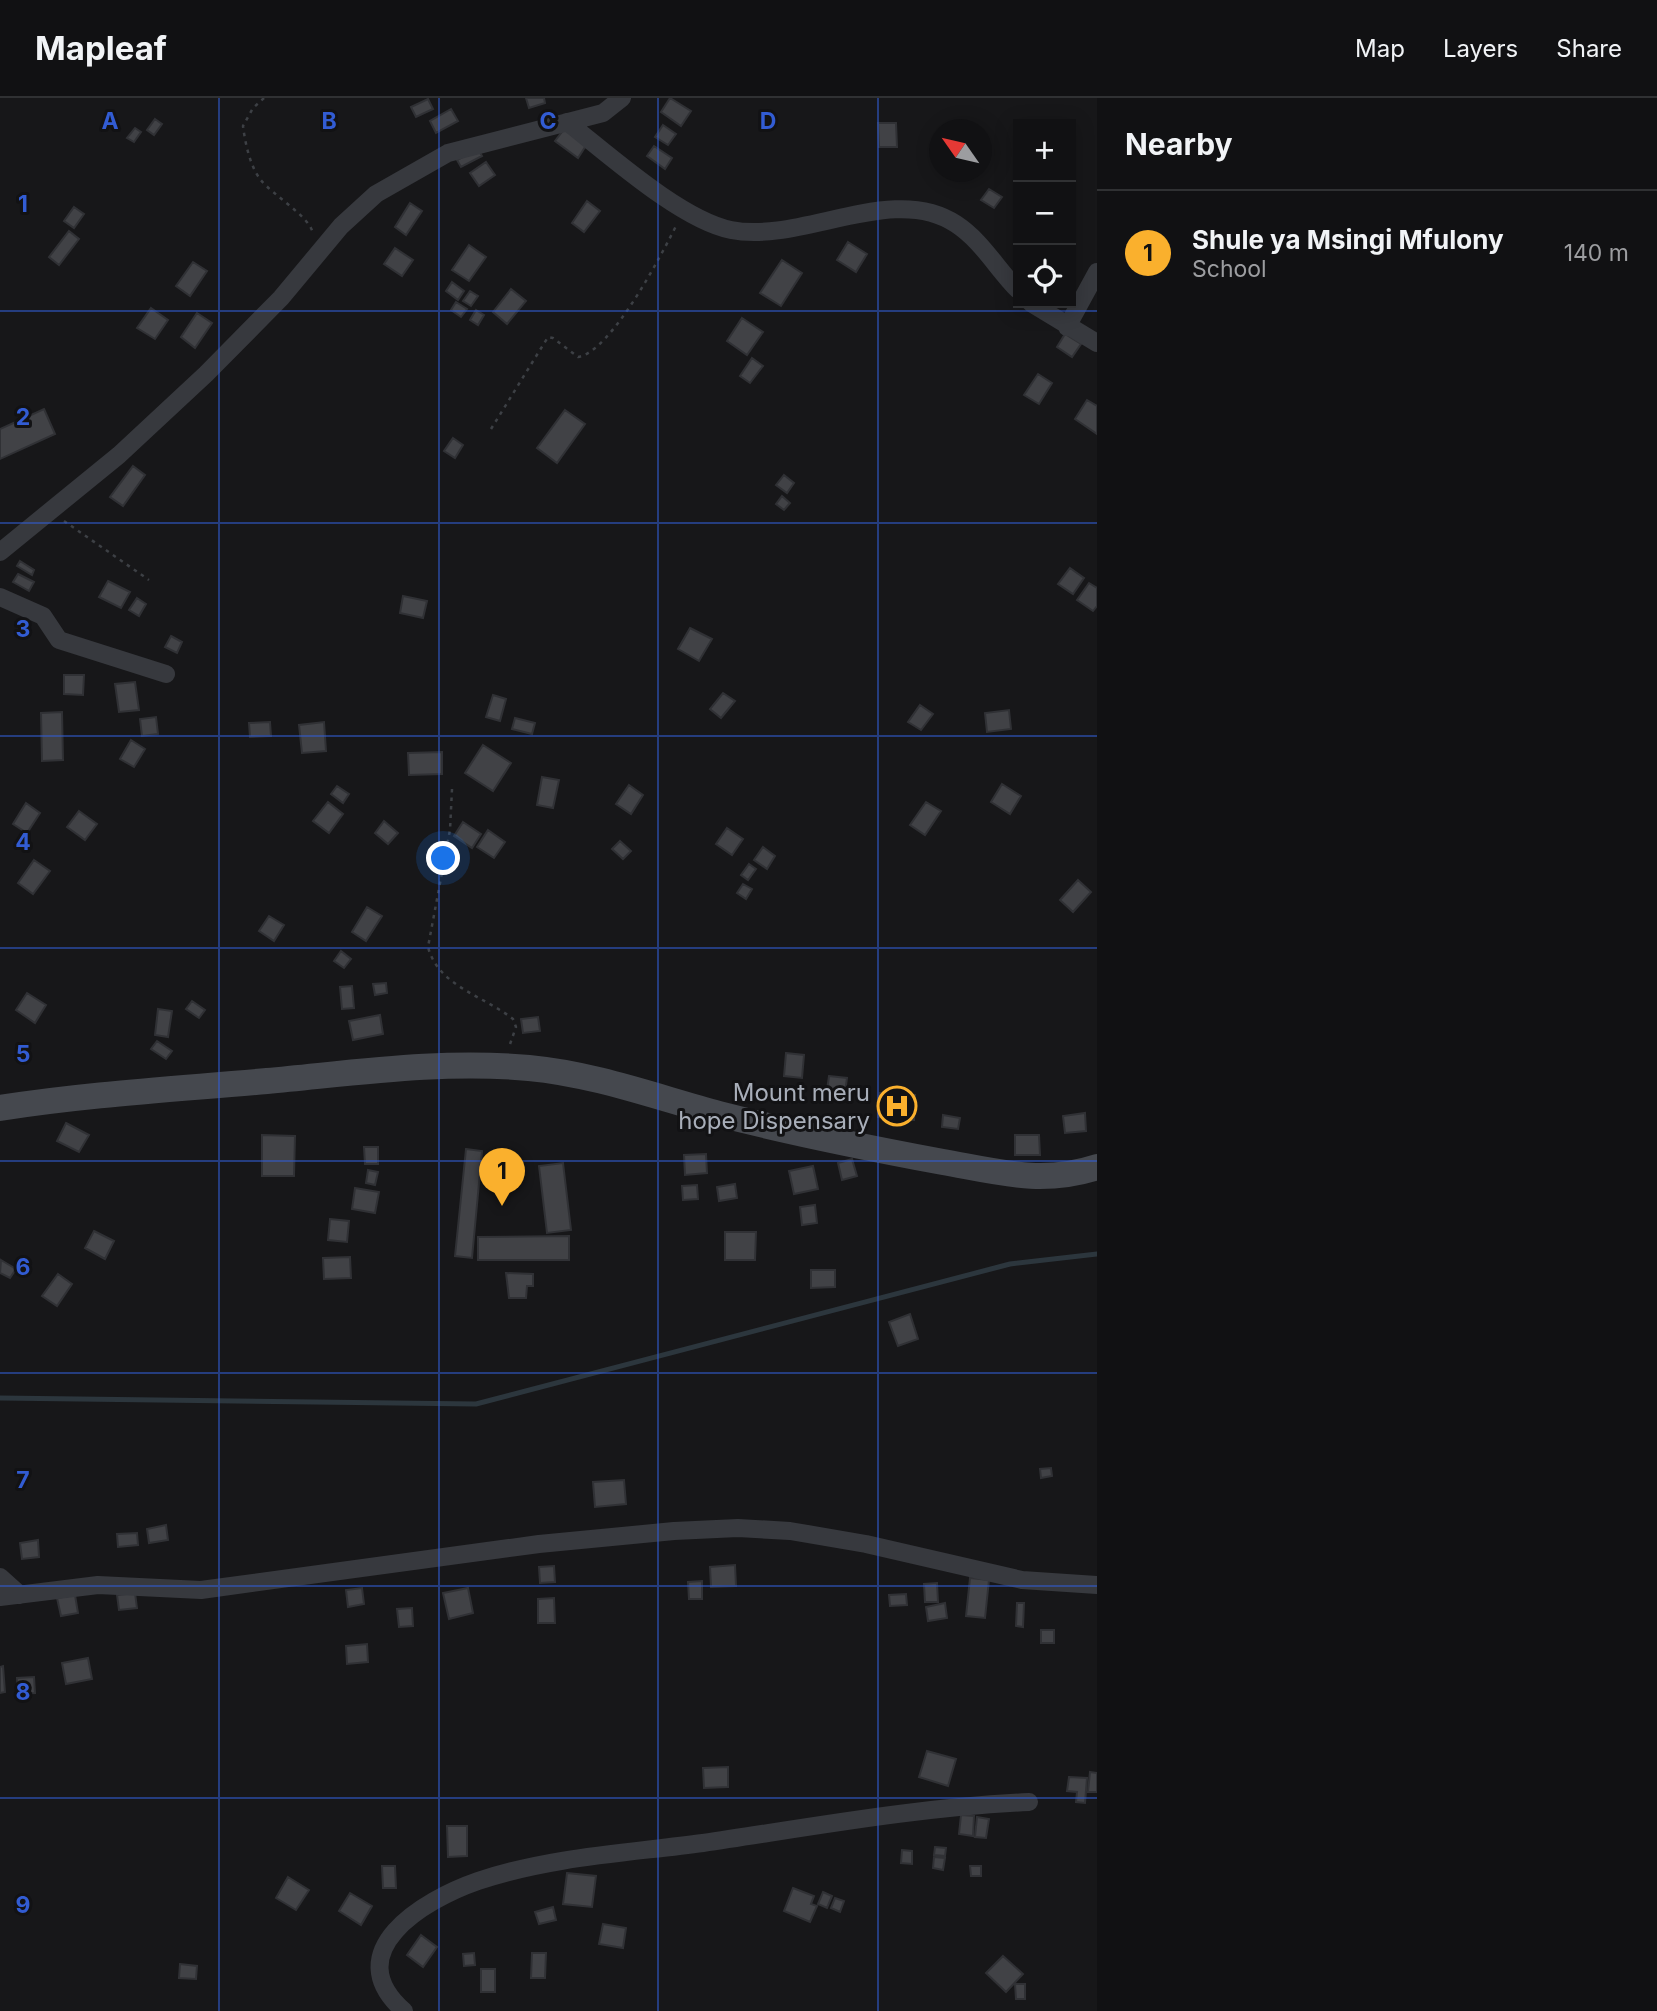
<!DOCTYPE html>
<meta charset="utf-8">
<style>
body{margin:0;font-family:Inter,sans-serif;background:#1e1f21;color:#f1f3f6}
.controls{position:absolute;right:21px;top:21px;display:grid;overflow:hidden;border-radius:0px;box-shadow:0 4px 18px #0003}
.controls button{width:63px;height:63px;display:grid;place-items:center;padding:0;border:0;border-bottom:2px solid #303133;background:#111113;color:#f1f3f6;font:35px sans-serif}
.compass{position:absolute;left:929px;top:21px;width:63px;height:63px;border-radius:50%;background:#111113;box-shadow:0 4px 18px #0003;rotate:304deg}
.you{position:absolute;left:444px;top:761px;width:24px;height:24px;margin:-18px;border:5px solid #fff;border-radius:50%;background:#1a73e8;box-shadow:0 0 0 10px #1a73e833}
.badge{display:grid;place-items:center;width:46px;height:46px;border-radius:50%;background:#fab02d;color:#111;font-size:23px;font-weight:700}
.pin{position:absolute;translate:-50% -58px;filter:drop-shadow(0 2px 4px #0008)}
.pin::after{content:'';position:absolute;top:37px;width:24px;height:21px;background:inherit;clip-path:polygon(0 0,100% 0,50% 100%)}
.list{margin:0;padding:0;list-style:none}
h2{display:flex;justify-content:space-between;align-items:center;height:91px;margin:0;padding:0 28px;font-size:30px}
h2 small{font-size:23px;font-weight:400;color:#9c9da0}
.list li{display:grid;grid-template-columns:46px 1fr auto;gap:21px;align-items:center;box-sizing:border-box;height:126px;padding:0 28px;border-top:2px solid #303133}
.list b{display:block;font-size:26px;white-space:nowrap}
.list p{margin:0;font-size:23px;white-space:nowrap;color:#9c9da0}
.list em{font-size:23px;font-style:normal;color:#9c9da0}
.icon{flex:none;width:38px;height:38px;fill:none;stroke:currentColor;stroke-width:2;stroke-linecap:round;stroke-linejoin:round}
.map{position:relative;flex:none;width:1097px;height:1913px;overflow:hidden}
header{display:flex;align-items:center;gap:42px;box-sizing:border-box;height:98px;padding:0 35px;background:#111113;border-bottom:2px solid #303133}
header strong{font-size:33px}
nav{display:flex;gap:38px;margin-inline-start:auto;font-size:24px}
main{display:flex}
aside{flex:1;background:#111113}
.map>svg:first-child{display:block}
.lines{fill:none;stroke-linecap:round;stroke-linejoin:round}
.stream{stroke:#2c363d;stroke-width:5}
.building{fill:#414246;stroke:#303135;stroke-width:2}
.path{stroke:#3d4045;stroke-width:2.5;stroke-dasharray:3.5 5;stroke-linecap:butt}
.street{stroke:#37393e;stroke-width:18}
.secondary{stroke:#45484e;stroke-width:26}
.grid{fill:none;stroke:#325cd3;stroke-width:2;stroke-opacity:0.55}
.labels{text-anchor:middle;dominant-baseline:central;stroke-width:6;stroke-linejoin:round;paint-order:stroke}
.poi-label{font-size:24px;fill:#a8aeb9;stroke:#121214;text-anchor:end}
.grid-label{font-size:23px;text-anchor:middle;font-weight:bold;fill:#325cd3;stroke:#121214;stroke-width:6;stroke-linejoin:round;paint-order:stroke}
</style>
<header>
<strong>Mapleaf</strong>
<nav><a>Map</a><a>Layers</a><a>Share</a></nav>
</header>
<main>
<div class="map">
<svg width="1097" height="1913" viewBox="0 0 1097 1913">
<rect width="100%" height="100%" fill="#171719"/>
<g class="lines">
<path class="stream" d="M0,1300L476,1306L1010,1166L1097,1156"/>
</g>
<path class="building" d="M526,0H544L545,5L529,10Z
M670,0L691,13L681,28L661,14Z
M428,1L433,11L416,19L411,9Z
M451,11L458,23L436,35L430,23Z
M155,21L162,26L154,37L147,32Z
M878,25H896L897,49H879Z
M663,27L676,36L668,47L655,39Z
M135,30L141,34L134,44L127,40Z
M565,30L587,46L578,60L555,43Z
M654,48L672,60L665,71L647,58Z
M478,51L482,58L461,69L457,62Z
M486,64L495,77L479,88L470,75Z
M989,91L1002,99L994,110L981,102Z
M587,103L600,113L584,134L572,125Z
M410,105L422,113L406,137L395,129Z
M74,109L84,116L74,130L64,123Z
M69,133L79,141L59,167L49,159Z
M848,144L867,156L856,174L837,162Z
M469,147L486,159L469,183L452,172Z
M395,150L413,162L402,178L384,166Z
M782,162L802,175L781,208L760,195Z
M193,164L207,173L190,198L176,188Z
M452,184L464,193L458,202L446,193Z
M511,191L526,203L507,226L493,214Z
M470,193L478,198L471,208L463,203Z
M456,204L467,211L461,219L451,212Z
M151,210L168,222L155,241L137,230Z
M476,212L484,217L478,227L470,222Z
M197,215L212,225L195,250L181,239Z
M742,220L763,234L747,257L727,243Z
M1065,236L1081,246L1072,259L1057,249Z
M752,260L763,268L750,285L740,278Z
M1038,276L1052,285L1039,306L1024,297Z
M1087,302L1097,308V336L1075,321Z
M44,311L55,336L0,361V331Z
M565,312L585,326L557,365L537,350Z
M453,340L463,347L455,360L444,353Z
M133,368L145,377L123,408L110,399Z
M784,377L794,385L787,395L776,387Z
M782,398L790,405L784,412L776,406Z
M20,463L34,472L32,477L17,468Z
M1070,470L1084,480L1073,496L1058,486Z
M18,476L34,484L29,493L13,484Z
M108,483L130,494L121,510L99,499Z
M1089,485L1097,490V508L1093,513L1077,502Z
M403,498L427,503L423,520L400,515Z
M137,500L146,506L139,518L129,512Z
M690,530L712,541L699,563L678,551Z
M171,538L182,544L177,555L165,549Z
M64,577H84L83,597L64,596Z
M135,584L139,612L119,614L115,586Z
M723,595L735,603L721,620L710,611Z
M493,597L506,601L500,623L486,619Z
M920,607L933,616L921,632L908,624Z
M1009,612L1011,631L987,634L985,615Z
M62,614L63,662L42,663L41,615Z
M156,619L158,636L142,638L140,621Z
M515,620L535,625L532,636L512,631Z
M270,624L271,638L250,639L249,625Z
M324,624L326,653L302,655L299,627Z
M131,642L145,651L134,669L120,661Z
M483,647L511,665L493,693L465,675Z
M442,654V676L409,677L408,655Z
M542,679L559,682L553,710L537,707Z
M1002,686L1021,698L1010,716L991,704Z
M629,687L643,697L631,716L616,706Z
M337,688L349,696L343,705L331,696Z
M328,704L343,716L329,735L313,723Z
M926,704L941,713L925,737L910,727Z
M26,705L40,715L27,735L13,726Z
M79,713L97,726L85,742L67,729Z
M384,723L398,735L388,746L375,735Z
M463,724L481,736L472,750L454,738Z
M727,730L743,741L732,757L716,746Z
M488,732L505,744L494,760L477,749Z
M620,743L631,753L623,761L612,751Z
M763,749L775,758L767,771L754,762Z
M34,762L50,773L33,796L18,785Z
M749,766L756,771L748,782L741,777Z
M1078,782L1091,794L1073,814L1060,802Z
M743,786L752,791L746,801L737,795Z
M367,809L382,818L366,843L352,834Z
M269,818L284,827L274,843L259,833Z
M341,853L351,861L344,870L334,863Z
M386,885L387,895L375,897L373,886Z
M352,888L354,910L342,911L340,889Z
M27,895L46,907L35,925L16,912Z
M192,903L205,912L199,920L186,911Z
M158,911L172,913L168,939L155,937Z
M380,917L383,936L353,942L349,923Z
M538,919L540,933L523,935L521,921Z
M157,943L172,953L166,961L151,951Z
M786,955L804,957L802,980L784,978Z
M829,978L847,980L844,1002L826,999Z
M880,995L915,997L914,1022L878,1019Z
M1085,1015L1086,1033L1065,1035L1063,1018Z
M943,1017L960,1020L958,1031L942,1029Z
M66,1025L89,1037L79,1054L57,1043Z
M262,1037L295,1038L294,1078H262Z
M1015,1037H1039L1040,1057H1015Z
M364,1049H378V1066H365Z
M466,1051L482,1053L472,1160L455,1158Z
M706,1056L707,1075L685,1077L684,1057Z
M852,1061L857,1078L842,1082L838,1065Z
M563,1065L571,1132L547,1135L539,1068Z
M813,1068L818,1091L794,1096L789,1073Z
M368,1072L378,1074L375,1087L366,1085Z
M735,1086L737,1100L719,1103L717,1089Z
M697,1087L698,1101L683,1102L682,1088Z
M355,1090L379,1094L375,1115L352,1111Z
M815,1107L817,1125L802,1127L800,1109Z
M330,1121L349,1123L347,1144L328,1142Z
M94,1133L114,1143L105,1161L85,1150Z
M725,1134H756L755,1162H725Z
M569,1138V1162H478V1139Z
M350,1159L351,1180L324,1181L323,1160Z
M1,1162L16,1171L10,1180L0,1175Z
M811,1172H835V1189L811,1190Z
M506,1175L533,1176V1188H527L526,1200H509Z
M58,1176L72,1186L57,1208L42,1198Z
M910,1216L918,1241L898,1248L889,1224Z
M1051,1370L1052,1378L1041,1380L1040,1371Z
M624,1382L626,1406L595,1409L593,1384Z
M166,1427L168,1442L149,1445L147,1431Z
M137,1435L138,1447L118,1449L117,1436Z
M38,1442L39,1459L22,1461L20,1445Z
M735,1467L736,1488L711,1489L710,1469Z
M554,1468L555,1484L540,1485L539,1469Z
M970,1480L989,1482L985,1520L966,1518Z
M702,1483V1501H689L688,1484Z
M937,1485L938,1504H925L924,1486Z
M362,1490L364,1506L348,1509L346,1492Z
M468,1490L473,1515L449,1521L443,1495Z
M135,1495L137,1510L119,1512L117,1497Z
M906,1496L907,1507L890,1508L889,1497Z
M75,1497L78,1515L61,1518L57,1500Z
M554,1500L555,1525H538V1501Z
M945,1505L947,1520L928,1523L926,1509Z
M1017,1505H1024L1023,1529L1016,1528Z
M412,1510L413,1528L399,1529L397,1511Z
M1041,1532H1054V1545H1041Z
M367,1546L368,1564L347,1566L346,1548Z
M88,1560L92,1581L66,1586L62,1565Z
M3,1568L5,1594L0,1595V1569Z
M34,1579L35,1595L18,1596L17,1580Z
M927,1653L956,1661L948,1688L919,1679Z
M728,1669V1689L704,1690L703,1670Z
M1090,1674L1097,1675V1694H1088Z
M1069,1679L1087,1680L1085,1705L1076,1704L1077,1694L1067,1693Z
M961,1717L974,1718L973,1738L959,1736Z
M977,1719L989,1721L986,1740L975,1739Z
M447,1728H467V1758L448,1759Z
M935,1749L946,1750L945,1758L934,1757Z
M902,1752L912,1753V1766L901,1765Z
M934,1759L945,1760L943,1772L933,1770Z
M382,1768H395L396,1790H383Z
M970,1768H981V1778H971Z
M567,1775L596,1778L592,1809L563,1806Z
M288,1779L309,1792L296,1812L276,1800Z
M793,1790L814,1798L811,1806L817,1808L810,1824L784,1813Z
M823,1794L832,1798L827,1810L818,1806Z
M350,1795L372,1808L361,1827L339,1813Z
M835,1800L844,1803L840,1814L831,1810Z
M553,1809L556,1822L539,1826L535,1814Z
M603,1826L626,1830L623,1850L599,1846Z
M421,1837L437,1849L423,1869L407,1857Z
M474,1855L475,1867L464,1868L463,1856Z
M532,1855H546L545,1880H531Z
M1003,1858L1023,1876L1006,1894L986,1875Z
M180,1866L197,1868L196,1881L179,1880Z
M481,1871H495V1894H481Z
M1015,1886H1025V1901H1016Z"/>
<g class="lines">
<path class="path" d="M264,0L253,10L243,28C245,44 250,68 260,81C272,97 311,119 313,136
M491,331L548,239L553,240L578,259C611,254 662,156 677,126
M64,423L149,482
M452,691L450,732L428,849C438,888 484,898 513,921L516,929L509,949"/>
<path class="street" d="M567,24C608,56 681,122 731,132C801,146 893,84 956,126C982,143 997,171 1018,192
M1031,205L1097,245
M1067,229L1097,174
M0,454L119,357L206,276L281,200L341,128L376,96L448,55L603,15L622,0
M0,499L43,518L59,542L166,576
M0,1479L20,1497
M0,1499L98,1487L201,1492L539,1446L674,1433L738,1430L790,1433L866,1446L1022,1482L1097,1487
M404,1913C337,1854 423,1802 478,1783C549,1759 628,1755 703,1745C811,1729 920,1709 1029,1704"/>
<path class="secondary" d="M0,1010C89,996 178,991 267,983C355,975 441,962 529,970C594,976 656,999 719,1016C793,1035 868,1050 943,1064C999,1074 1042,1087 1097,1069"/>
</g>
<path class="grid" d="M219,0V1913M439,0V1913M658,0V1913M878,0V1913M0,213H1097M0,425H1097M0,638H1097M0,850H1097M0,1063H1097M0,1275H1097M0,1488H1097M0,1700H1097"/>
<defs>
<symbol id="hospital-ring" viewBox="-11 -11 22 22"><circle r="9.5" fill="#121214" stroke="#fab02d" stroke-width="1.5"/><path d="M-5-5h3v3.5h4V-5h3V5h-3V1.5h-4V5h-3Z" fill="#fab02d"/></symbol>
</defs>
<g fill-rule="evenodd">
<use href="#hospital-ring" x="875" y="986" width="44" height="44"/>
</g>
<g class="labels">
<g class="poi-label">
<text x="870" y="994">Mount meru<tspan x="870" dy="28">hope Dispensary</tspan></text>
</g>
</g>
<g class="grid-label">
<text x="110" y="31">A</text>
<text x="329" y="31">B</text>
<text x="548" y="31">C</text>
<text x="768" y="31">D</text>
<text x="23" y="114">1</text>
<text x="23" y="327">2</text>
<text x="23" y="539">3</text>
<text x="23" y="752">4</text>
<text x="23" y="964">5</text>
<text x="23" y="1177">6</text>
<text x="23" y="1390">7</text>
<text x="23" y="1602">8</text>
<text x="23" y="1815">9</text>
</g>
</svg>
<div class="controls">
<button>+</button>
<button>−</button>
<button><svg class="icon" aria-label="locate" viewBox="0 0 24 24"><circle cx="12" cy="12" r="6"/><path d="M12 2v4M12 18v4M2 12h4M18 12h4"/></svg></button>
</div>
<svg class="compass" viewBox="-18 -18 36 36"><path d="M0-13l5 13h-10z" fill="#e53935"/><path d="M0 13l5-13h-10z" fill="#9c9da0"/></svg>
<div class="you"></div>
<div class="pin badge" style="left:502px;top:1108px">1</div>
</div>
<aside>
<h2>Nearby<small></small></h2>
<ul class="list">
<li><span class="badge">1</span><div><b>Shule ya Msingi Mfulony</b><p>School</p></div><em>140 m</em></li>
</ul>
</aside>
</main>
